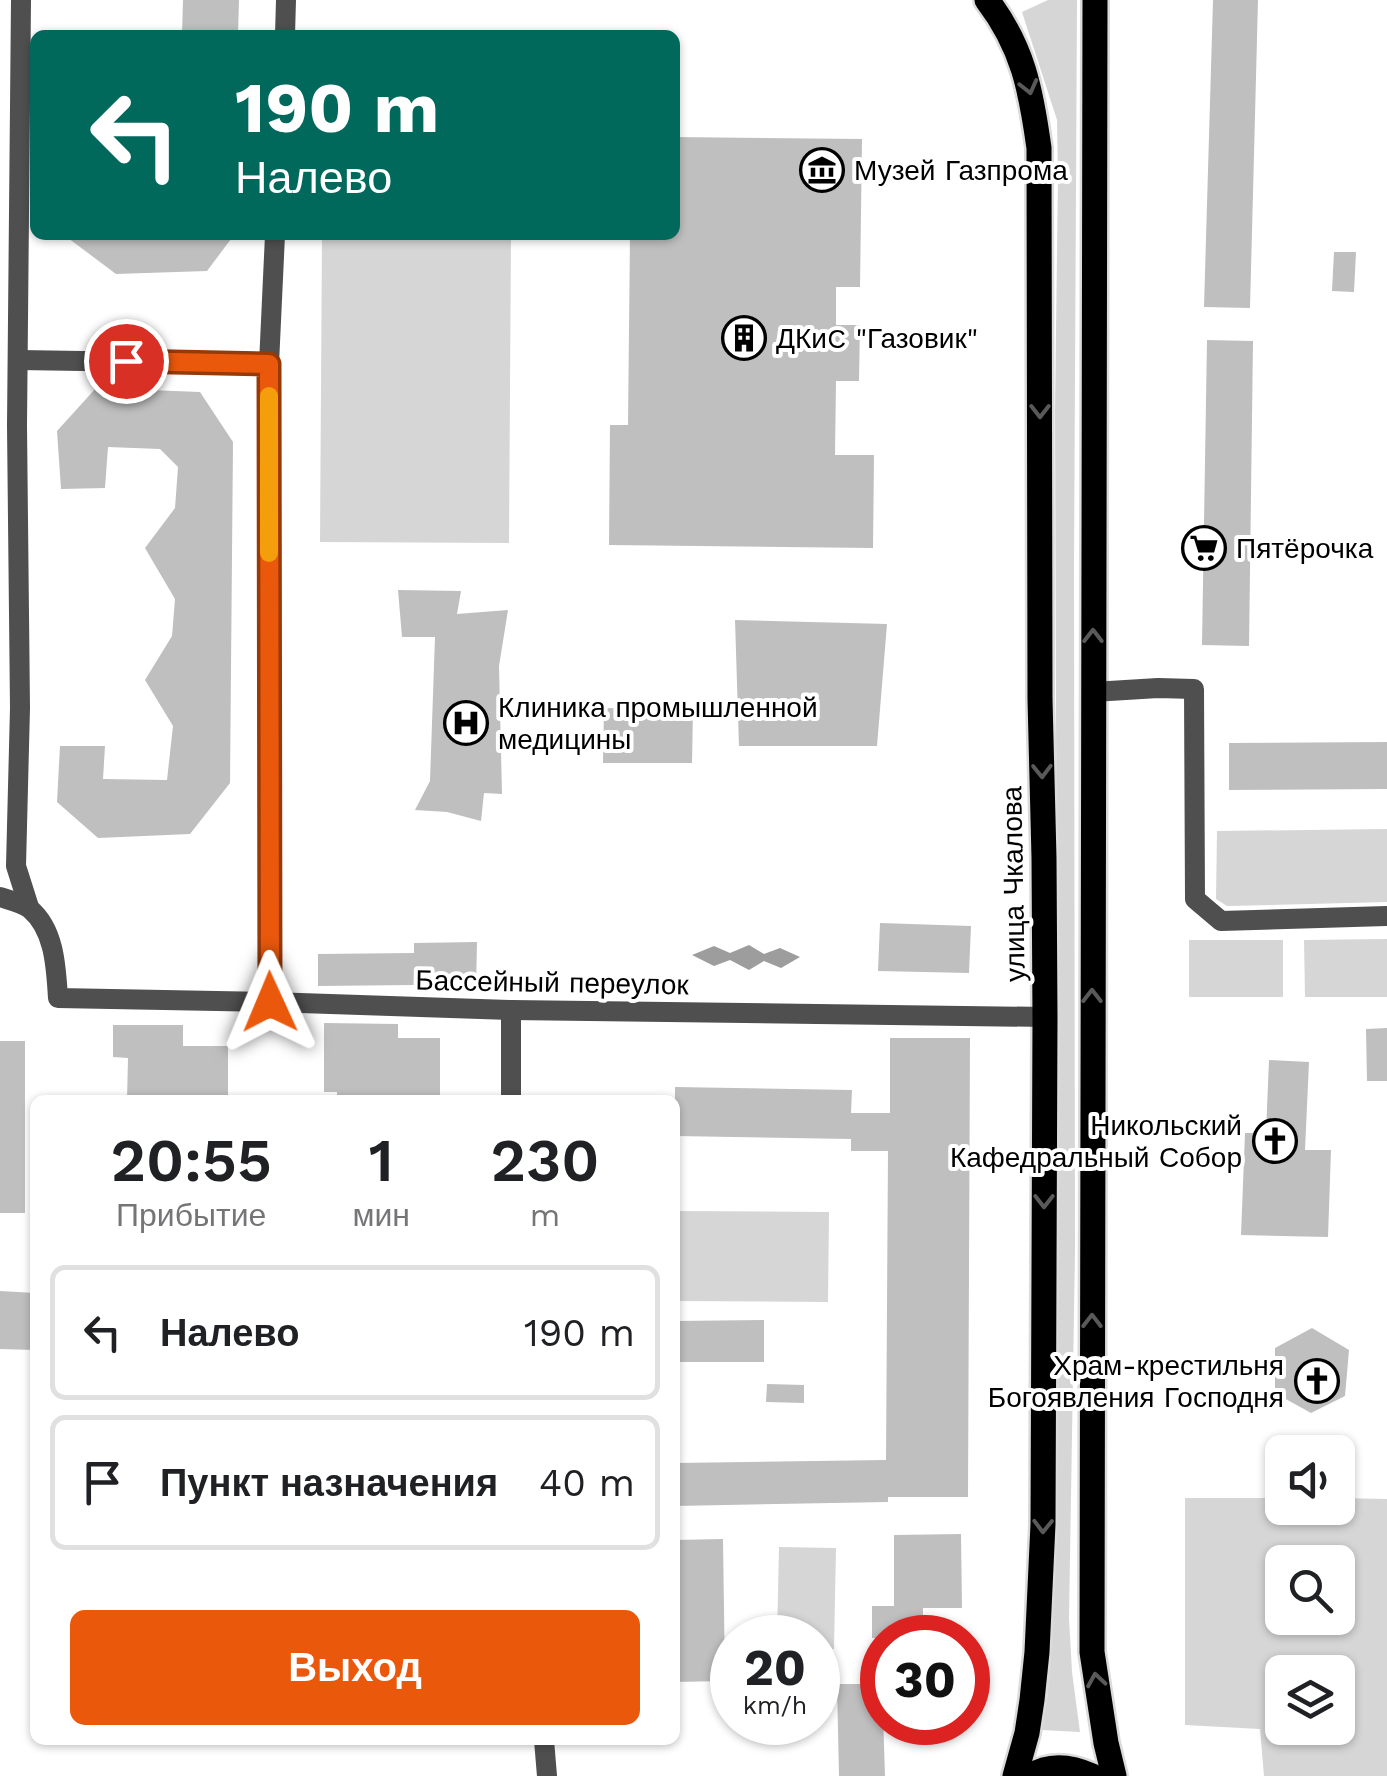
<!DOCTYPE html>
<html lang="ru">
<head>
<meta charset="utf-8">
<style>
  :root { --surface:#fff; --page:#f6f6f6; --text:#202124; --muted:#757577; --line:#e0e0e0; --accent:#ea580c }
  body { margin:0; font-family:"Work Sans",sans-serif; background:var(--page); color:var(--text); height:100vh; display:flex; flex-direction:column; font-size:38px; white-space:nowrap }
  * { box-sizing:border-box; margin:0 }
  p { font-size:32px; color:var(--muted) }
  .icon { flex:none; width:55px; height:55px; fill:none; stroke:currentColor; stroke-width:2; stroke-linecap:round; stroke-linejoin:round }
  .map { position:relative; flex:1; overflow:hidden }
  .panel { position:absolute; left:30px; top:1095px; width:650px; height:650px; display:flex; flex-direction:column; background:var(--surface); border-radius:15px; box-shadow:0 2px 8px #0004 }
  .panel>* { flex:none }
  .top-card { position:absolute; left:30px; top:30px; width:650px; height:210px; border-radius:15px; box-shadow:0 2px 8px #0004; background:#00695c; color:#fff; overflow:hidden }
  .tools { position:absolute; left:1265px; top:1435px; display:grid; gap:20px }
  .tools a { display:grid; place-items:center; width:90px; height:90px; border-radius:15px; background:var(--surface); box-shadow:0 2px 8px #0004; font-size:50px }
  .speed { position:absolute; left:710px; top:1615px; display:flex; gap:20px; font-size:50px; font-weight:700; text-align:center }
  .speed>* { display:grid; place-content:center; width:130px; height:130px; border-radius:50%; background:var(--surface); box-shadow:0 2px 8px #0004; line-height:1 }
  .speed small { font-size:25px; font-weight:400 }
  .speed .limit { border:15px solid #d22; background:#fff; color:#111 }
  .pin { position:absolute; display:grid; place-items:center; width:85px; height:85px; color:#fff; margin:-42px; border:5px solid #fff; border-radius:50%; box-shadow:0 2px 10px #0007 }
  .me { position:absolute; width:110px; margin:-55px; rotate:359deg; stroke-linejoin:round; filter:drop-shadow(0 0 8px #0008) }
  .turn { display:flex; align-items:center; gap:35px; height:210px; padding:0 40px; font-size:45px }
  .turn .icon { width:130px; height:130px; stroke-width:2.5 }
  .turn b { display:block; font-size:70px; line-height:85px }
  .eta { display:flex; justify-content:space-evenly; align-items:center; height:170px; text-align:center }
  .eta b { font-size:60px; font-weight:600; line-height:70px }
  .button { display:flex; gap:20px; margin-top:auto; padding:20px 40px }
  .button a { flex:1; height:115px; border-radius:15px; background:var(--accent); color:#fff; font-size:40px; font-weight:600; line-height:115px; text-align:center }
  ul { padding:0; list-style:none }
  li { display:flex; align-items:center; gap:30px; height:135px; margin:0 20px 15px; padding:0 20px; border:5px solid var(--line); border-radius:15px }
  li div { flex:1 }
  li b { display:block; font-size:38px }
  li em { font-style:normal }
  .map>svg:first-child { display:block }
  .green { fill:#d6d6d6; fill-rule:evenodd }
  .water { fill:#9d9d9d }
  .building { fill:#bfbfbf }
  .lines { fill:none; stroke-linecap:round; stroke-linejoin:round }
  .primary-casing { stroke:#dbdbdb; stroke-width:30 }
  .street { stroke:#4f4f4f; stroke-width:20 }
  .primary { stroke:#000; stroke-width:25 }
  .oneway { stroke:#595959 }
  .route-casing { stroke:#983908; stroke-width:25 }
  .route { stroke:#ea580c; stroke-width:18 }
  .slow { stroke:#f59e0b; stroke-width:18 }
  .labels { text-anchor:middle; stroke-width:8; stroke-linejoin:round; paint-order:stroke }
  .poi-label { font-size:28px; fill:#000; stroke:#fff; text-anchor:start }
  .street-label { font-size:28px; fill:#000; stroke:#fff }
</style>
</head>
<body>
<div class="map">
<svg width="1387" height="1776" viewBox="0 0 1387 1776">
  <rect width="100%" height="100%" fill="#fff"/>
  <g class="green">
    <path d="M 1048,0 L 1077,0 L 1074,566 L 1075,1251 L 1069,1619 L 1072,1672 L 1080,1732 L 1041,1730 L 1047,1700 L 1051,1642 L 1051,1315 L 1057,1011 L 1055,412 L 1058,176 L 1057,120 L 1022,12 Z"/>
    <path d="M 322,235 L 511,235 L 509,543 L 320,542 Z"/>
    <path d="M 1387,829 L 1387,902 L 1227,906 L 1216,899 L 1217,831 Z"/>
    <path d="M 1387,939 L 1387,997 L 1305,997 L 1304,940 Z"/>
    <rect x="1189" y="940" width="94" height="57"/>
    <path d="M 675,1211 L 829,1212 L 828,1302 L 675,1301 Z"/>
    <path d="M 1185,1498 L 1282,1498 L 1282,1508 L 1338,1508 L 1338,1498 L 1387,1499 L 1387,1776 L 1264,1776 L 1260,1729 L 1185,1725 ZM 1282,1562 L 1338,1562 L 1338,1618 L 1282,1618 ZM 1282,1672 L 1338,1672 L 1338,1728 L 1282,1728 Z"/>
    <path d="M 779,1547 L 836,1548 L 834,1649 L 818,1649 L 818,1638 L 777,1637 Z"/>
  </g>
  <path class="water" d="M 749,945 L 764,954 L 780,948 L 800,957 L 781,968 L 764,961 L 749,970 L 730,960 L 714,966 L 692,955 L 714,946 L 730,953 Z"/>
  <g class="building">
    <path d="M 183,0 L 239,0 L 238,35 L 182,35 Z"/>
    <path d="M 1213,0 L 1258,0 L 1250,308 L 1204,307 Z"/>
    <path d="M 675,137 L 862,139 L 860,287 L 836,287 L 836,325 L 860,325 L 859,381 L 836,381 L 835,455 L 874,455 L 873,548 L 609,545 L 610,425 L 628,425 L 630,235 L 675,235 Z"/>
    <path d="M 64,235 L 234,235 L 207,271 L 116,274 Z"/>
    <path d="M 1334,252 L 1356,252 L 1354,292 L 1332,291 Z"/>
    <path d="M 1207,340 L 1253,341 L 1249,646 L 1202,645 Z"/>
    <path d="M 96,388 L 200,392 L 233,442 L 230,783 L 190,834 L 98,838 L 57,802 L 60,746 L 105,746 L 103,779 L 167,780 L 173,726 L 145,680 L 172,636 L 175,599 L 145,548 L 175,508 L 178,467 L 160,449 L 108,447 L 105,488 L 61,489 L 57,431 Z"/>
    <path d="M 398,590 L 461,591 L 457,614 L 508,610 L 499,666 L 502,794 L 484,793 L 481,821 L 447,812 L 415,810 L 430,781 L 435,637 L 402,637 Z"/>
    <path d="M 735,620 L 887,624 L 877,746 L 739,746 Z"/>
    <path d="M 604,708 L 693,709 L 692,763 L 603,763 Z"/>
    <path d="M 1387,742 L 1387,789 L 1229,790 L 1229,743 Z"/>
    <path d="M 880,923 L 971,926 L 969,973 L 878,971 Z"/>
    <path d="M 477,942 L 476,988 L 414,988 L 414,985 L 318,986 L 318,954 L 414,953 L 414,943 Z"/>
    <path d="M 324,1023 L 398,1024 L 398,1038 L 440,1038 L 440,1100 L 337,1100 L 337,1092 L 324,1092 Z"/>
    <path d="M 113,1025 L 183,1025 L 183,1046 L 228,1046 L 228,1100 L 127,1100 L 128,1058 L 113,1057 Z"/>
    <path d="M 1387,1028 L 1387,1081 L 1367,1081 L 1366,1029 Z"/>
    <path d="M 890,1038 L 970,1038 L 968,1497 L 888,1497 L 888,1502 L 675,1506 L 675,1463 L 886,1460 L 888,1151 L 851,1151 L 851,1139 L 675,1136 L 675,1087 L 852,1090 L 851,1113 L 890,1113 Z"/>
    <rect x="0" y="1041" width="25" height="172"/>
    <path d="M 1269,1060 L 1309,1062 L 1305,1150 L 1331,1150 L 1328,1237 L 1241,1235 L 1245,1133 L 1266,1133 Z"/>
    <path d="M 0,1291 L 35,1293 L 35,1350 L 0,1349 Z"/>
    <path d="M 764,1320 L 764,1362 L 675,1362 L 675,1321 Z"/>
    <path d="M 1312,1328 L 1349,1350 L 1345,1396 L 1311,1413 L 1275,1393 L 1275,1348 Z"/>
    <path d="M 767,1384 L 804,1385 L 804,1403 L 766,1402 Z"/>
    <path d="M 961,1534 L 962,1608 L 923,1608 L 923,1638 L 872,1638 L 872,1606 L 894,1606 L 894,1535 Z"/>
    <path d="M 723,1539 L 725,1681 L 675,1682 L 675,1540 Z"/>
    <path d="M 837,1684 L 882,1684 L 885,1776 L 839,1776 Z"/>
  </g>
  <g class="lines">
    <g class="primary-casing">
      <g id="primary">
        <path d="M 987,0 C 1023,47 1031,90 1039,148 L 1040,699 L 1044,858 L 1045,1017 L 1043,1524 L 1037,1652 L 1032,1700 L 1027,1733 L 1015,1776"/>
        <path d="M 1095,0 L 1092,1652 L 1106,1743 L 1114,1776"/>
        <path d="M 1031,1776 C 1051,1763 1072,1767 1092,1776"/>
      </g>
    </g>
    <g class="street">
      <path d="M 21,0 L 17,426 L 20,708 L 16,866 L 29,907"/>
      <path d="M 285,35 L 286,0"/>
      <path d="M 19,360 L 269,364"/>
      <path d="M 1093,692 L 1158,688 L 1194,689 L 1195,899 L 1221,921 L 1387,916"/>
      <path d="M 0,897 C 9,900 23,903 30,909 C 55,930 56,968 58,998 L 270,1002 L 511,1010 L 1045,1017"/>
      <path d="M 270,1002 L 269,364 L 275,235"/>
      <path d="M 511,1100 L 511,1010"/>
      <path d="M 544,1740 L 547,1776"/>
    </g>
    <use href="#primary" class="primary"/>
  </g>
  <defs><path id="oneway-chevron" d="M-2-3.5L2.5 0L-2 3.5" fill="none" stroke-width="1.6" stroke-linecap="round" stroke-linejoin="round" transform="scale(2.5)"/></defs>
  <g class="oneway">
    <use href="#oneway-chevron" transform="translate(1029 87) rotate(76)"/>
    <use href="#oneway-chevron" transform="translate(1040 411) rotate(90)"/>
    <use href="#oneway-chevron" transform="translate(1093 636) rotate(-90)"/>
    <use href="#oneway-chevron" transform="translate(1042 771) rotate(89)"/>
    <use href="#oneway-chevron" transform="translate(1092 996) rotate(-90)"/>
    <use href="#oneway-chevron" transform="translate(1044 1201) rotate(90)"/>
    <use href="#oneway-chevron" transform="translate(1092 1321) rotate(-90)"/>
    <use href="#oneway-chevron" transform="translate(1043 1526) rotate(91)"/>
    <use href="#oneway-chevron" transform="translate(1096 1680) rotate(-99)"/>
  </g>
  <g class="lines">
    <g class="route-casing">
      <path id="route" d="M 126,361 L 269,364 L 270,1002"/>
    </g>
    <use href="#route" class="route"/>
    <path class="slow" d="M 269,396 L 269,553"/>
  </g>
  <defs>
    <g id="museum-ring" transform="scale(2.25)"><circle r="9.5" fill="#fff" stroke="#000" stroke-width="1.5"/><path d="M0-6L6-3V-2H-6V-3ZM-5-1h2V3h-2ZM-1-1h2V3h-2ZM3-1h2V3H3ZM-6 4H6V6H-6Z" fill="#000"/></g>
    <g id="building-ring" transform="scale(2.25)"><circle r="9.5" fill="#fff" stroke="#000" stroke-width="1.5"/><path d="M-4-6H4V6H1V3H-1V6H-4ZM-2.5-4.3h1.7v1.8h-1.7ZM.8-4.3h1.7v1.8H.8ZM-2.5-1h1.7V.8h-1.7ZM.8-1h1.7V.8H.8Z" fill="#000"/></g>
    <g id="supermarket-ring" transform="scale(2.25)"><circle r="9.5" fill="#fff" stroke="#000" stroke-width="1.5"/><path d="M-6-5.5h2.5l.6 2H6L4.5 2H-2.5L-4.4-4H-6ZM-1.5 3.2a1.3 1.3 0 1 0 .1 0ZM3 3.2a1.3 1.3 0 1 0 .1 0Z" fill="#000"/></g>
    <g id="hospital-ring" transform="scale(2.25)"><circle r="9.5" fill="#fff" stroke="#000" stroke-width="1.5"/><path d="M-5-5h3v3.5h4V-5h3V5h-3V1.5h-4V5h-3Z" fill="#000"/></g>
    <g id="church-ring" transform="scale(2.25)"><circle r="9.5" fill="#fff" stroke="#000" stroke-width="1.5"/><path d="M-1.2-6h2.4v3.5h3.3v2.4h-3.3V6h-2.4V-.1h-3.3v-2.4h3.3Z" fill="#000"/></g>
  </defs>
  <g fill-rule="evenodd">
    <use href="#museum-ring" x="822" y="170"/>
    <use href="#building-ring" x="744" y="338"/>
    <use href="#supermarket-ring" x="1204" y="548"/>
    <use href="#hospital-ring" x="466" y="723"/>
    <use href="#church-ring" x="1275" y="1141"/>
    <use href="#church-ring" x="1317" y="1381"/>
  </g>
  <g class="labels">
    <g class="poi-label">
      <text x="854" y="180">Музей Газпрома</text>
      <text x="776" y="348">ДКиC "Газовик"</text>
      <text x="1236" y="558">Пятёрочка</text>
      <text x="498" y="717">Клиника промышленной<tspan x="498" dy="32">медицины</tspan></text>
      <text x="1242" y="1135" text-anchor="end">Никольский<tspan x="1242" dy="32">Кафедральный Собор</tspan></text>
      <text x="1284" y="1375" text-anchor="end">Храм-крестильня<tspan x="1284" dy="32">Богоявления Господня</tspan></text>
    </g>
    <g class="street-label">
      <text transform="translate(1013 884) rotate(-91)" y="10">улица Чкалова</text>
      <text transform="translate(552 982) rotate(1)" y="10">Бассейный переулок</text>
    </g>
  </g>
</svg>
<div class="tools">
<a><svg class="icon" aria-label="sound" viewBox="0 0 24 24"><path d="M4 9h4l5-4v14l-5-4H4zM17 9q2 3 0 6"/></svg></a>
<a><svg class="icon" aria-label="search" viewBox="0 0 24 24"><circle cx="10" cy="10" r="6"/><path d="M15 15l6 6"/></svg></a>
<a><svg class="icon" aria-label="layers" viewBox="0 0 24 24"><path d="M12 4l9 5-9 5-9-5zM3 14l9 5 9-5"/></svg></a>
</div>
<div class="speed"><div>20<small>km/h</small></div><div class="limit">30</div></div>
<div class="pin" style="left:126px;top:361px;background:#d93025"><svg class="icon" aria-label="arrive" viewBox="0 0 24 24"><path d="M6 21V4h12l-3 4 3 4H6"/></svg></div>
<svg class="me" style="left:270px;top:1002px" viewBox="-20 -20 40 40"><path d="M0-17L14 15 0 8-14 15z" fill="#ea580c" stroke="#fff" stroke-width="4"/></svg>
<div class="top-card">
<div class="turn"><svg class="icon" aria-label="left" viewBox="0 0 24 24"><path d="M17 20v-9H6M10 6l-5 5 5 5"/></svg><div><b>190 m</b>Налево</div></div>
</div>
<section class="panel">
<div class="eta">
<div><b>20:55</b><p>Прибытие</p></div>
<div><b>1</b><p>мин</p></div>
<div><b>230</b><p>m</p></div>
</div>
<ul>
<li><svg class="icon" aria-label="left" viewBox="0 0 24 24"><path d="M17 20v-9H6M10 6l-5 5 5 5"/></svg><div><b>Налево</b></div><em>190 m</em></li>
<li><svg class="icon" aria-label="arrive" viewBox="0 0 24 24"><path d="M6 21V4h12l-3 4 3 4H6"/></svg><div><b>Пункт назначения</b></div><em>40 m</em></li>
</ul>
<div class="button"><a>Выход</a></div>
</section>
</div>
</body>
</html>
